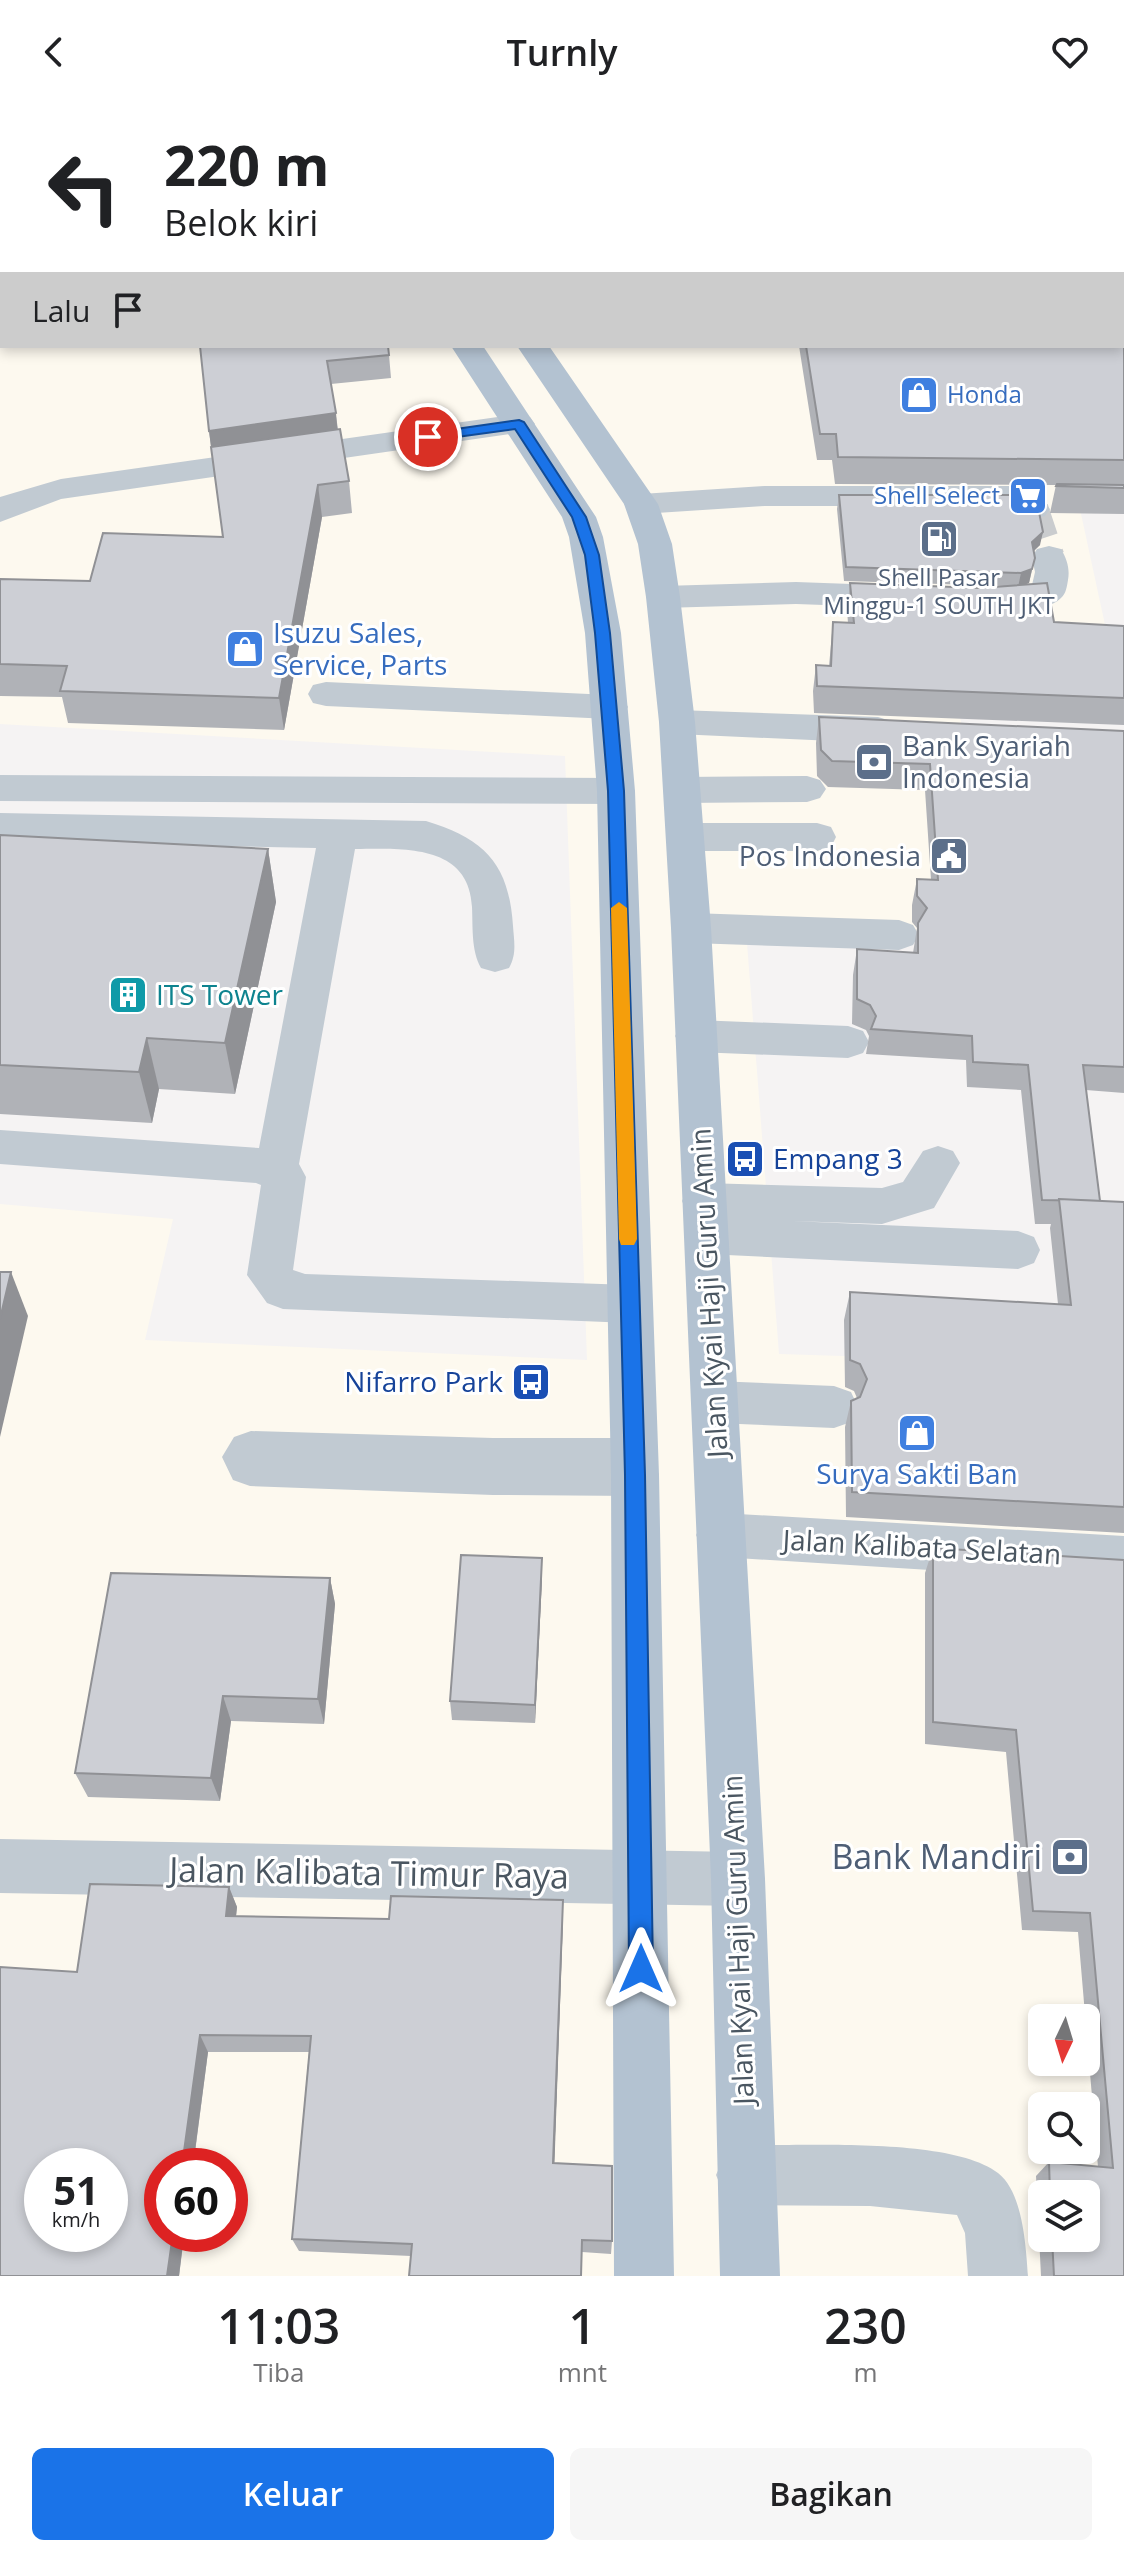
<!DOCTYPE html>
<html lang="id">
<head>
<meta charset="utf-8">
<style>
  :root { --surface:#fff; --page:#f6f6f6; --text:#202124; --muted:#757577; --accent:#1a73e8 }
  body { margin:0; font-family:"Open Sans",sans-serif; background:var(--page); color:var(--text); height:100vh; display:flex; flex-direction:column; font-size:30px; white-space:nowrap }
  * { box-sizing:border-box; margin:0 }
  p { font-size:26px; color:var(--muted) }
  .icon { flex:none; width:44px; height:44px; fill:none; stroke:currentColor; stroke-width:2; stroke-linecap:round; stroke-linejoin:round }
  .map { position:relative; height:2172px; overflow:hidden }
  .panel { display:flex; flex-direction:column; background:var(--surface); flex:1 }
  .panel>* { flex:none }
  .top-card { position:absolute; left:0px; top:0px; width:1124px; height:244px; box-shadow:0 4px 12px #0003; background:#fff; color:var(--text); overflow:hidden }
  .needle { width:52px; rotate:184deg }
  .controls { position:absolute; left:1028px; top:1900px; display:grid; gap:16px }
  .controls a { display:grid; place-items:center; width:72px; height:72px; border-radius:12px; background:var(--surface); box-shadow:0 4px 12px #0003; font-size:40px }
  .speed { position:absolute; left:24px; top:2044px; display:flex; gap:16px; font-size:40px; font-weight:700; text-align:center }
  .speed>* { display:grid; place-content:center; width:104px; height:104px; border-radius:50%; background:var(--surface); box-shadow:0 4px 12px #0003; line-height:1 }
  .speed small { font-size:20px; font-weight:400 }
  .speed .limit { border:12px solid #d22; background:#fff; color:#111 }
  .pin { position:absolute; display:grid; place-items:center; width:68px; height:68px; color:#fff; margin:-34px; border:4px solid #fff; border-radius:50%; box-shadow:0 2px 8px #0007 }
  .me { position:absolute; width:88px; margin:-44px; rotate:0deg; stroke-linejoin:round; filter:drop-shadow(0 0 6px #0008) }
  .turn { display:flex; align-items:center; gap:28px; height:168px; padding:0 32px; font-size:36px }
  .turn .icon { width:104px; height:104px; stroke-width:2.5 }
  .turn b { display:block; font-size:56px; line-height:68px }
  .then { display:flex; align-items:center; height:76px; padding:0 32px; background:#0003; gap:16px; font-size:30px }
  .eta { display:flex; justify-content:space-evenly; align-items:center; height:136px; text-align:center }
  .eta b { font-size:48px; font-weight:600; line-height:56px }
  .cta { display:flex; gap:16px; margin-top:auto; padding:16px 32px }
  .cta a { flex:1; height:92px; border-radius:12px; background:var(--accent); color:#fff; font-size:32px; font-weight:600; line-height:92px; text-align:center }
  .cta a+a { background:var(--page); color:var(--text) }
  header { display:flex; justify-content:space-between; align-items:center; height:104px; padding:0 32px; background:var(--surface); font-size:36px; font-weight:600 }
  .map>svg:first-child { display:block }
  .commercial { fill:#fdf9ef; fill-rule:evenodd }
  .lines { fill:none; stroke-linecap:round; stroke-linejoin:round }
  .minor-tunnel { stroke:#caccce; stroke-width:31; stroke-dasharray:31 16; stroke-linecap:butt }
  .minor { fill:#c1cad2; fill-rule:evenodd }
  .major { fill:#b3c2d1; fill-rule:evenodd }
  .wall { fill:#b0b2b7; fill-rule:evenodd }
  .shaded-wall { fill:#909195 }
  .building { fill:#cdcfd5; stroke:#909195; stroke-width:2; fill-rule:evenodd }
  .route { fill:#1a73e8; stroke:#114b97; stroke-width:2 }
  .slow { fill:#f59e0b }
  .labels { text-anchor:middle; stroke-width:6; stroke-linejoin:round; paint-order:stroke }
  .far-shop-label { font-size:24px; fill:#366cbe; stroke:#fff; text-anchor:start }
  .far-service-label { font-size:24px; fill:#4e5e75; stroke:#fff }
  .shop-label { font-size:28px; fill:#366cbe; stroke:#fff; text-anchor:start }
  .service-label { font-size:28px; fill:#4e5e75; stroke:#fff; text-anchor:start }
  .culture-label { font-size:28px; fill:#0d838f; stroke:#fff; text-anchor:start }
  .transit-label { font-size:28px; fill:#164399; stroke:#fff; text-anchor:start }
  .street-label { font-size:28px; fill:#4a5661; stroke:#fff }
  .near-service-label { font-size:34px; fill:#4e5e75; stroke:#fff; text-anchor:end }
  .near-street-label { font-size:34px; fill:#4a5661; stroke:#fff }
</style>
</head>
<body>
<header><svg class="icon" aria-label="back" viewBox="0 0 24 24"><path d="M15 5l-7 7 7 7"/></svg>Turnly<svg class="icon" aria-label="heart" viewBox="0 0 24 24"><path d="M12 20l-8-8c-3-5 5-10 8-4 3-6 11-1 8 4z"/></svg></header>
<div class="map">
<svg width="1124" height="2172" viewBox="0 0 1124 2172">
  <rect width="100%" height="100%" fill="#f5f3f3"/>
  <path class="commercial" d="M 0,0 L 959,2 L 2,2 L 2,242 L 1122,242 L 1124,238 L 1075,382 L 1107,530 L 942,536 L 972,665 L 1124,840 L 746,826 L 779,1250 L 1124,1261 L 1124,2172 L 0,2172 L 0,1100 L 173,1115 L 145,1236 L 587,1256 L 565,652 L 0,620 ZM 1042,1914 L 1086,1914 L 1086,1958 L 1042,1958 ZM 1042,2002 L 1086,2002 L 1086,2046 L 1042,2046 ZM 42,2062 L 110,2062 L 110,2130 L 42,2130 ZM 162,2062 L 230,2062 L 230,2130 L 162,2130 ZM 1042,2090 L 1086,2090 L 1086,2134 L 1042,2134 Z"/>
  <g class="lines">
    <path class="minor-tunnel" d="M 1033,405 L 1049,453"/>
    <g class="minor">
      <rect x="0" y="110" width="2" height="18"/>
      <path d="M 519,310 L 530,313 L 535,320 L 530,327 L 61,395 L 0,418 L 0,393 L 61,375 Z"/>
      <path d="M 764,382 L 1017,382 L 1029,385 L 1050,405 L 1045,412 C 1029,416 1021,413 1009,402 L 764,402 L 641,410 L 629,407 L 624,400 L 629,393 L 641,390 Z"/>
      <path d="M 1049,442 L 1061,445 C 1067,455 1070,465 1068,476 C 1067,482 1066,490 1061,494 C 1045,510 1001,510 980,504 L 974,496 L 980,488 C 997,483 1014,487 1032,481 L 1035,468 L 1032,453 L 1037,445 Z"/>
      <path d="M 796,478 L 907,482 L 919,485 L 924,493 L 919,501 L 907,504 L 796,500 L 663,504 L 651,501 L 646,493 L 651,485 L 663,482 Z"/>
      <path d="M 326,578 L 610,591 L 623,594 L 628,603 L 623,612 L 610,615 L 326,602 L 313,599 L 308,590 L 313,581 Z"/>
      <path d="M 677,606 L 878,613 L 891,617 L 896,626 L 891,635 L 878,639 L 677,630 L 664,627 L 659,618 L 664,609 Z"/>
      <path d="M 0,671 L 616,674 L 629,678 L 635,687 L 629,696 L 616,700 L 0,697 Z"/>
      <path d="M 807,672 L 820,676 L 826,685 L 820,694 L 807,698 L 682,699 L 669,695 L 663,686 L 669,677 L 682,673 Z"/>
      <path d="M 0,709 L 426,717 C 485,735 509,760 513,822 C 514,837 517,850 509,864 L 495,868 L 481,864 C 471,846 473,823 472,803 C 469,739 401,745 355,745 L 299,1060 L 306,1073 L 293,1166 L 305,1170 L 630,1181 L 646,1186 L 653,1200 L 646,1214 L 630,1219 L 283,1205 L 267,1199 L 247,1171 L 261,1081 L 256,1079 L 0,1060 L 0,1026 L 259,1044 L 316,744 L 0,737 Z"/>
      <path d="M 687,719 L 817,719 L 831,723 L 836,733 L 831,743 L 817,747 L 687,747 L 673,743 L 668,733 L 673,723 Z"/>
      <path d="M 691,809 L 899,816 L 913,821 L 919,831 L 913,841 L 899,846 L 691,839 L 677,834 L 671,824 L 677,814 Z"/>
      <path d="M 696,916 L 848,922 L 863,927 L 869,938 L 863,949 L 848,954 L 696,948 L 681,943 L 675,932 L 681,921 Z"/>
      <path d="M 938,1042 L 953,1047 L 960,1059 L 934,1104 L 882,1120 L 792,1117 L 1018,1127 L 1034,1133 L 1040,1146 L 1034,1159 L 1018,1165 L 706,1150 L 690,1145 L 684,1132 L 690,1119 L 703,1115 L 688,1110 L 682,1097 L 688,1084 L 704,1079 L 882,1084 L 903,1078 L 923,1047 Z"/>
      <path d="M 715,1277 L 834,1282 L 851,1288 L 858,1303 L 851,1318 L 834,1324 L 715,1319 L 698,1313 L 691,1298 L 698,1283 Z"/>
      <path d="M 251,1327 L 493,1334 L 634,1334 L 651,1340 L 658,1355 L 655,1362 L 659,1371 L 652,1386 L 635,1392 L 493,1391 L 250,1382 L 233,1376 L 222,1353 L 234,1333 Z"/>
      <path d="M 721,1409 L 1124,1432 L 1124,1478 L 721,1453 L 704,1447 L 696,1431 L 704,1415 Z"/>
      <path d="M 0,1735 L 738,1748 L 757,1756 L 765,1775 L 757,1794 L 738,1802 L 0,1789 Z"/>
      <path d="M 746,2041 C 806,2042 952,2033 998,2069 C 1023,2088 1026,2143 1028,2172 L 968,2172 L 965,2129 L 957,2111 L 870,2102 L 746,2101 L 725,2092 L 716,2071 L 725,2050 Z"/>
    </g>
    <g class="major">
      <path d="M 291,0 L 319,0 L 321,2 L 293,2 Z"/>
      <path d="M 351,0 L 379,0 L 380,2 L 352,2 Z"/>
      <path d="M 451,242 L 483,242 L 596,413 L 603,433 L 621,529 L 635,687 L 659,1371 L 674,2172 L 614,2172 L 611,1371 L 597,687 L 585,529 L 569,433 L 562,413 Z"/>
      <path d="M 517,242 L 549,242 L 658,400 L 672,440 L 680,493 L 695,618 L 711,824 L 765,1775 L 780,2172 L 720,2172 L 711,1775 L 671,824 L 659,618 L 646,493 L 638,440 L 624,400 Z"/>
    </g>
  </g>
  <g class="wall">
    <path d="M 540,0 L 1124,0 L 1124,410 L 1050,409 L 1056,381 L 835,380 L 832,356 L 817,356 L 799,242 L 1122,242 L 1122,2 L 540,2 Z"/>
    <path d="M 200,242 L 389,251 L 391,274 L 331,280 L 338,325 L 349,377 L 352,409 L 322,413 L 284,626 L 68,619 L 62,593 L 0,592 L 0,475 L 90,477 L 223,433 L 209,327 Z"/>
    <path d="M 839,391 L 1040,441 L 1034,447 L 1035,454 L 1029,479 L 1023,481 L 1054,518 L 1124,522 L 1124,621 L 814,609 L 813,587 L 816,561 L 829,562 L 833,518 L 848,519 L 847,506 L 850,479 L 980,484 L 1004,482 L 844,477 L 837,405 Z"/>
    <path d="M 819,613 L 1124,627 L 1124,989 L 1086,986 L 1100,1097 L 1124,1098 L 1124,1429 L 846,1413 L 845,1323 L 851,1297 L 857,1294 L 854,1287 L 845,1283 L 844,1216 L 850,1188 L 1058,1200 L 1050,1124 L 1051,1120 L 1035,1120 L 1021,986 L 967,983 L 966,956 L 866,950 L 869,932 L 866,926 L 852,920 L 853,871 L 857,845 L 913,849 L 917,824 L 912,818 L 912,801 L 917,775 L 931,776 L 925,686 L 828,683 L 817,672 L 816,639 Z"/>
    <path d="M 0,731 L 268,745 L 276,798 L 235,990 L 159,985 L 152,1019 L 0,1010 Z"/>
    <path d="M 933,1444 L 1124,1456 L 1124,2172 L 1041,2172 L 1036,2072 L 1049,2058 L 1098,2063 L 1078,1828 L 1022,1826 L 1006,1648 L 925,1640 L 925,1469 ZM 1042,2090 L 1086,2090 L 1086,2134 L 1042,2134 Z"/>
    <path d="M 542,1454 L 542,1474 L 535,1619 L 452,1616 L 450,1597 Z"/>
    <path d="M 330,1474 L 335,1500 L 324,1620 L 231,1617 L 220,1697 L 88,1693 L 75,1669 Z"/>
    <path d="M 229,1783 L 237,1803 L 236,1812 L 389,1815 L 563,1815 L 554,2059 L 612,2137 L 611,2150 L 582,2148 L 411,2152 L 299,2147 L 292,2135 L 309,1948 L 208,1948 L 179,2172 L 0,2172 L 77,1868 Z"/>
  </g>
  <g class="shaded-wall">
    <path d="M 189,0 L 230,0 L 230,2 L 175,2 Z"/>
    <path d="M 336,309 L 338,333 L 212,351 L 209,327 Z"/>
    <path d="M 318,381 L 322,413 L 284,626 L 279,594 Z"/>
    <path d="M 1043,428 L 1040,441 L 1029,451 L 1032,438 Z"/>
    <path d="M 1032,465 L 1029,479 L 1018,483 L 1021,469 Z"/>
    <path d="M 268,745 L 276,798 L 235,990 L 225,939 Z"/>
    <path d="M 147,934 L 159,985 L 152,1019 L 139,968 Z"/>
    <path d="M 11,1168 L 28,1212 L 0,1333 L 0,1215 Z"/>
    <path d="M 542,1454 L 542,1474 L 535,1619 L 535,1601 Z"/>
    <path d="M 330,1474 L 335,1500 L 324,1620 L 318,1595 Z"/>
    <path d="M 223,1592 L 231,1617 L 220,1697 L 211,1674 Z"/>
    <path d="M 229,1783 L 237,1803 L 234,1831 L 226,1812 Z"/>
    <path d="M 563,1796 L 563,1815 L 554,2073 L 553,2059 Z"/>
    <path d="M 200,1931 L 208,1948 L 193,2062 L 182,2062 Z"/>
    <path d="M 173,2130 L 184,2130 L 179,2172 L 167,2172 Z"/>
  </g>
  <g class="building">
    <path d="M 0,0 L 189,0 L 175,2 L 2,2 L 2,64 L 0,59 Z"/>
    <path d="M 600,0 L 1124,0 L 1124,356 L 838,353 L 836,330 L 820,330 L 806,242 L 1122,242 L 1122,2 L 599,2 Z"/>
    <path d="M 200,242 L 388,242 L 389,251 L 327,257 L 336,309 L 209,327 Z"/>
    <path d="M 340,325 L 349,377 L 318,381 L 279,594 L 60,587 L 67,562 L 0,560 L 0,475 L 90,477 L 103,429 L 223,433 L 211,343 Z"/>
    <path d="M 1057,380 L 1124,381 L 1124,384 L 1056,382 Z"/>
    <path d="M 839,391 L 1011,391 L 1023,400 L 1038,403 L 1043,428 L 1032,438 L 1035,454 L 1032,465 L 1021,469 L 846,463 Z"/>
    <path d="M 850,479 L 980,484 L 1047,479 L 1054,518 L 1124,522 L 1124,594 L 817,582 L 816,561 L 831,562 L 833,518 L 854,519 Z"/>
    <path d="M 819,613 L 1124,627 L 1124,963 L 1083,961 L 1100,1097 L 1042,1096 L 1028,961 L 973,958 L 972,932 L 871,925 L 876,912 L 870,901 L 857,895 L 857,845 L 918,849 L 918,819 L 927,804 L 917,792 L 917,775 L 938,776 L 930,660 L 832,657 L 821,646 Z"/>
    <path d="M 0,731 L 268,745 L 225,939 L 147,934 L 139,968 L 0,961 Z"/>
    <path d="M 1059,1095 L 1124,1098 L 1124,1403 L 852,1388 L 851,1297 L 860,1293 L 867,1275 L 860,1260 L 850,1256 L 850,1188 L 1071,1201 Z"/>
    <path d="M 0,1168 L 11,1168 L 0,1215 Z"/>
    <path d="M 933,1444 L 1124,1456 L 1124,2172 L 1054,2172 L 1052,2134 L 1086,2134 L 1086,2090 L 1050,2090 L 1049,2058 L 1113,2064 L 1090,1809 L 1033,1807 L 1016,1626 L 933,1618 Z"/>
    <path d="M 461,1451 L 542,1454 L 535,1601 L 450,1597 Z"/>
    <path d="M 111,1469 L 330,1474 L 318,1595 L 223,1592 L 211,1674 L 75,1669 Z"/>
    <path d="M 90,1780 L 229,1783 L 226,1812 L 389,1815 L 391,1792 L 563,1796 L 553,2059 L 612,2062 L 612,2137 L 582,2136 L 581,2172 L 409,2172 L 412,2140 L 292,2135 L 311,1932 L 200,1931 L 182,2062 L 162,2062 L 162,2130 L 173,2130 L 167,2172 L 0,2172 L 0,1863 L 77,1868 ZM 42,2062 L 110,2062 L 110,2130 L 42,2130 Z"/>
  </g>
  <path class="route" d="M 519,316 L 524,318 L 586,413 L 599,451 L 610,529 L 624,687 L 645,1371 L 653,1865 L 649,1874 L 641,1877 L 633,1874 L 629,1865 L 625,1371 L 608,687 L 595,529 L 585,451 L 572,413 L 515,325 L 428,337 L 421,333 L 428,329 Z"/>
  <path class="slow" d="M 619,798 L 627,804 L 637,1135 L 634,1141 L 621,1141 L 619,1135 L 611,804 Z"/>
  <defs>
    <g id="shop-square" transform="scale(2)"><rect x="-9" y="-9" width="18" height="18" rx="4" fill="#3f7fe0" stroke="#fff"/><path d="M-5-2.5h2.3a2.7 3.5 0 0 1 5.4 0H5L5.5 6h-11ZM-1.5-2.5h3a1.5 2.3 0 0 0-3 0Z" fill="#fff"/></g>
    <g id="supermarket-square" transform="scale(2)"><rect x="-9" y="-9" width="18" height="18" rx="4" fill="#3f7fe0" stroke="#fff"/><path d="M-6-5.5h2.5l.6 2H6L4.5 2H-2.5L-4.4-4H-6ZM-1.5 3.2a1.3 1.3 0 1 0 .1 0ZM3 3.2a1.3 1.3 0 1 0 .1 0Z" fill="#fff"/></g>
    <g id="fuel-square" transform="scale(2)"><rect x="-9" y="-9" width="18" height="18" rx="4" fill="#5c6f8a" stroke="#fff"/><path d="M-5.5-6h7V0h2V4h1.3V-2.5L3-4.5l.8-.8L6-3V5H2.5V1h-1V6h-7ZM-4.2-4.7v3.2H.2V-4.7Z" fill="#fff"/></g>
    <g id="bank-square" transform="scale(2)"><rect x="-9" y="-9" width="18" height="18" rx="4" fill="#5c6f8a" stroke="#fff"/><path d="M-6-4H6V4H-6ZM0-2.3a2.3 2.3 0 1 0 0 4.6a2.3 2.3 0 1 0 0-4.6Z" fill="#fff"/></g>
    <g id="civic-square" transform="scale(2)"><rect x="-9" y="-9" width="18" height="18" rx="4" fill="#5c6f8a" stroke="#fff"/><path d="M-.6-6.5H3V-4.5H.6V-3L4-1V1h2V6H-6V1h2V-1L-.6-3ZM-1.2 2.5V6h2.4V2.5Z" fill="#fff"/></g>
    <g id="building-square" transform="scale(2)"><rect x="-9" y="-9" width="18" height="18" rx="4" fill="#0f9aa8" stroke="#fff"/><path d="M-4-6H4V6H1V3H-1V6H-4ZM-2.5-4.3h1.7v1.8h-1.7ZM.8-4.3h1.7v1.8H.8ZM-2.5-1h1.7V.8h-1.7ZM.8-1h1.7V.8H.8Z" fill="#fff"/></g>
    <g id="bus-square" transform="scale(2)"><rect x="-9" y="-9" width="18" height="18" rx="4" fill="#1a4fb4" stroke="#fff"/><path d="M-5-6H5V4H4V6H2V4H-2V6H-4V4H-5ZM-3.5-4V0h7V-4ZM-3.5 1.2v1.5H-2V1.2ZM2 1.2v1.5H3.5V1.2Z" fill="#fff"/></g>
  </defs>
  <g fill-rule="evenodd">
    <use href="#shop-square" x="919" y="291"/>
    <use href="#supermarket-square" x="1028" y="392"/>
    <use href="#fuel-square" x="939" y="435"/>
    <use href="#shop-square" x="245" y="545"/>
    <use href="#bank-square" x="874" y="658"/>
    <use href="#civic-square" x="949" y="752"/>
    <use href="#building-square" x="128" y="891"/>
    <use href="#bus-square" x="745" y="1055"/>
    <use href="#bus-square" x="531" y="1278"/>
    <use href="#shop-square" x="917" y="1329"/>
    <use href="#bank-square" x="1070" y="1753"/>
  </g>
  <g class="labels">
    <g class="far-shop-label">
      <text x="947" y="299">Honda</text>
      <text x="1000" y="400" text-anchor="end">Shell Select</text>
    </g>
    <g class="far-service-label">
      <text x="939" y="482">Shell Pasar<tspan x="939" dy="28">Minggu-1 SOUTH JKT</tspan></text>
    </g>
    <g class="shop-label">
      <text x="273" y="539">Isuzu Sales,<tspan x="273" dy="32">Service, Parts</tspan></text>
      <text x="917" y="1380" text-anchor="middle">Surya Sakti Ban</text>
    </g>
    <g class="service-label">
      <text x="902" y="652">Bank Syariah<tspan x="902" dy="32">Indonesia</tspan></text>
      <text x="921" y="762" text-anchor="end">Pos Indonesia</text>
    </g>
    <g class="culture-label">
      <text x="156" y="901">ITS Tower</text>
    </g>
    <g class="transit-label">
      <text x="773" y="1065">Empang 3</text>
      <text x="503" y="1288" text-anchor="end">Nifarro Park</text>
    </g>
    <g class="street-label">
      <text transform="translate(709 1189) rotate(-93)" y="10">Jalan Kyai Haji Guru Amin</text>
      <text transform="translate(922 1443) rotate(3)" y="10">Jalan Kalibata Selatan</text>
      <text transform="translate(738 1836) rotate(-92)" y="10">Jalan Kyai Haji Guru Amin</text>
    </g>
    <g class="near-service-label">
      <text x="1042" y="1765">Bank Mandiri</text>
    </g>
    <g class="near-street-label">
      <text transform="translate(369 1769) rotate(1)" y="12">Jalan Kalibata Timur Raya</text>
    </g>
  </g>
</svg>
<div class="controls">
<a><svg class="needle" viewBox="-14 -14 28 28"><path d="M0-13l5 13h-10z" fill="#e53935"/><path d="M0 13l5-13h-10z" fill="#757577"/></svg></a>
<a><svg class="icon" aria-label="search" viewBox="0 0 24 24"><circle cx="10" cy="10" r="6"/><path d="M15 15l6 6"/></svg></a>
<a><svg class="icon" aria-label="layers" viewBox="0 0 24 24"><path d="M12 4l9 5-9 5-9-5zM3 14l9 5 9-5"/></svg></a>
</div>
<div class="speed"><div>51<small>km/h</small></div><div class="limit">60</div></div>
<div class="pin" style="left:428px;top:333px;background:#d93025"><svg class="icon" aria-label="arrive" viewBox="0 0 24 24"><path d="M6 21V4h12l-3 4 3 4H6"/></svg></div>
<svg class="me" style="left:641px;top:1865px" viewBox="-20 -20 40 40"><path d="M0-17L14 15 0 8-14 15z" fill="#1a73e8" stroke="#fff" stroke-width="4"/></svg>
<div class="top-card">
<div class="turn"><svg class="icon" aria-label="left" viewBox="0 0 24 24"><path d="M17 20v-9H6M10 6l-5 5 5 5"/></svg><div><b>220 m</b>Belok kiri</div></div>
<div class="then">Lalu<svg class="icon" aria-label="arrive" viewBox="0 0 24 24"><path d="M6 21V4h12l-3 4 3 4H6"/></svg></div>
</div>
</div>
<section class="panel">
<div class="eta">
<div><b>11:03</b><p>Tiba</p></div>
<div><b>1</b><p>mnt</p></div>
<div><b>230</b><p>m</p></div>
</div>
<div class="cta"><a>Keluar</a><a>Bagikan</a></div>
</section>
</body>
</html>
